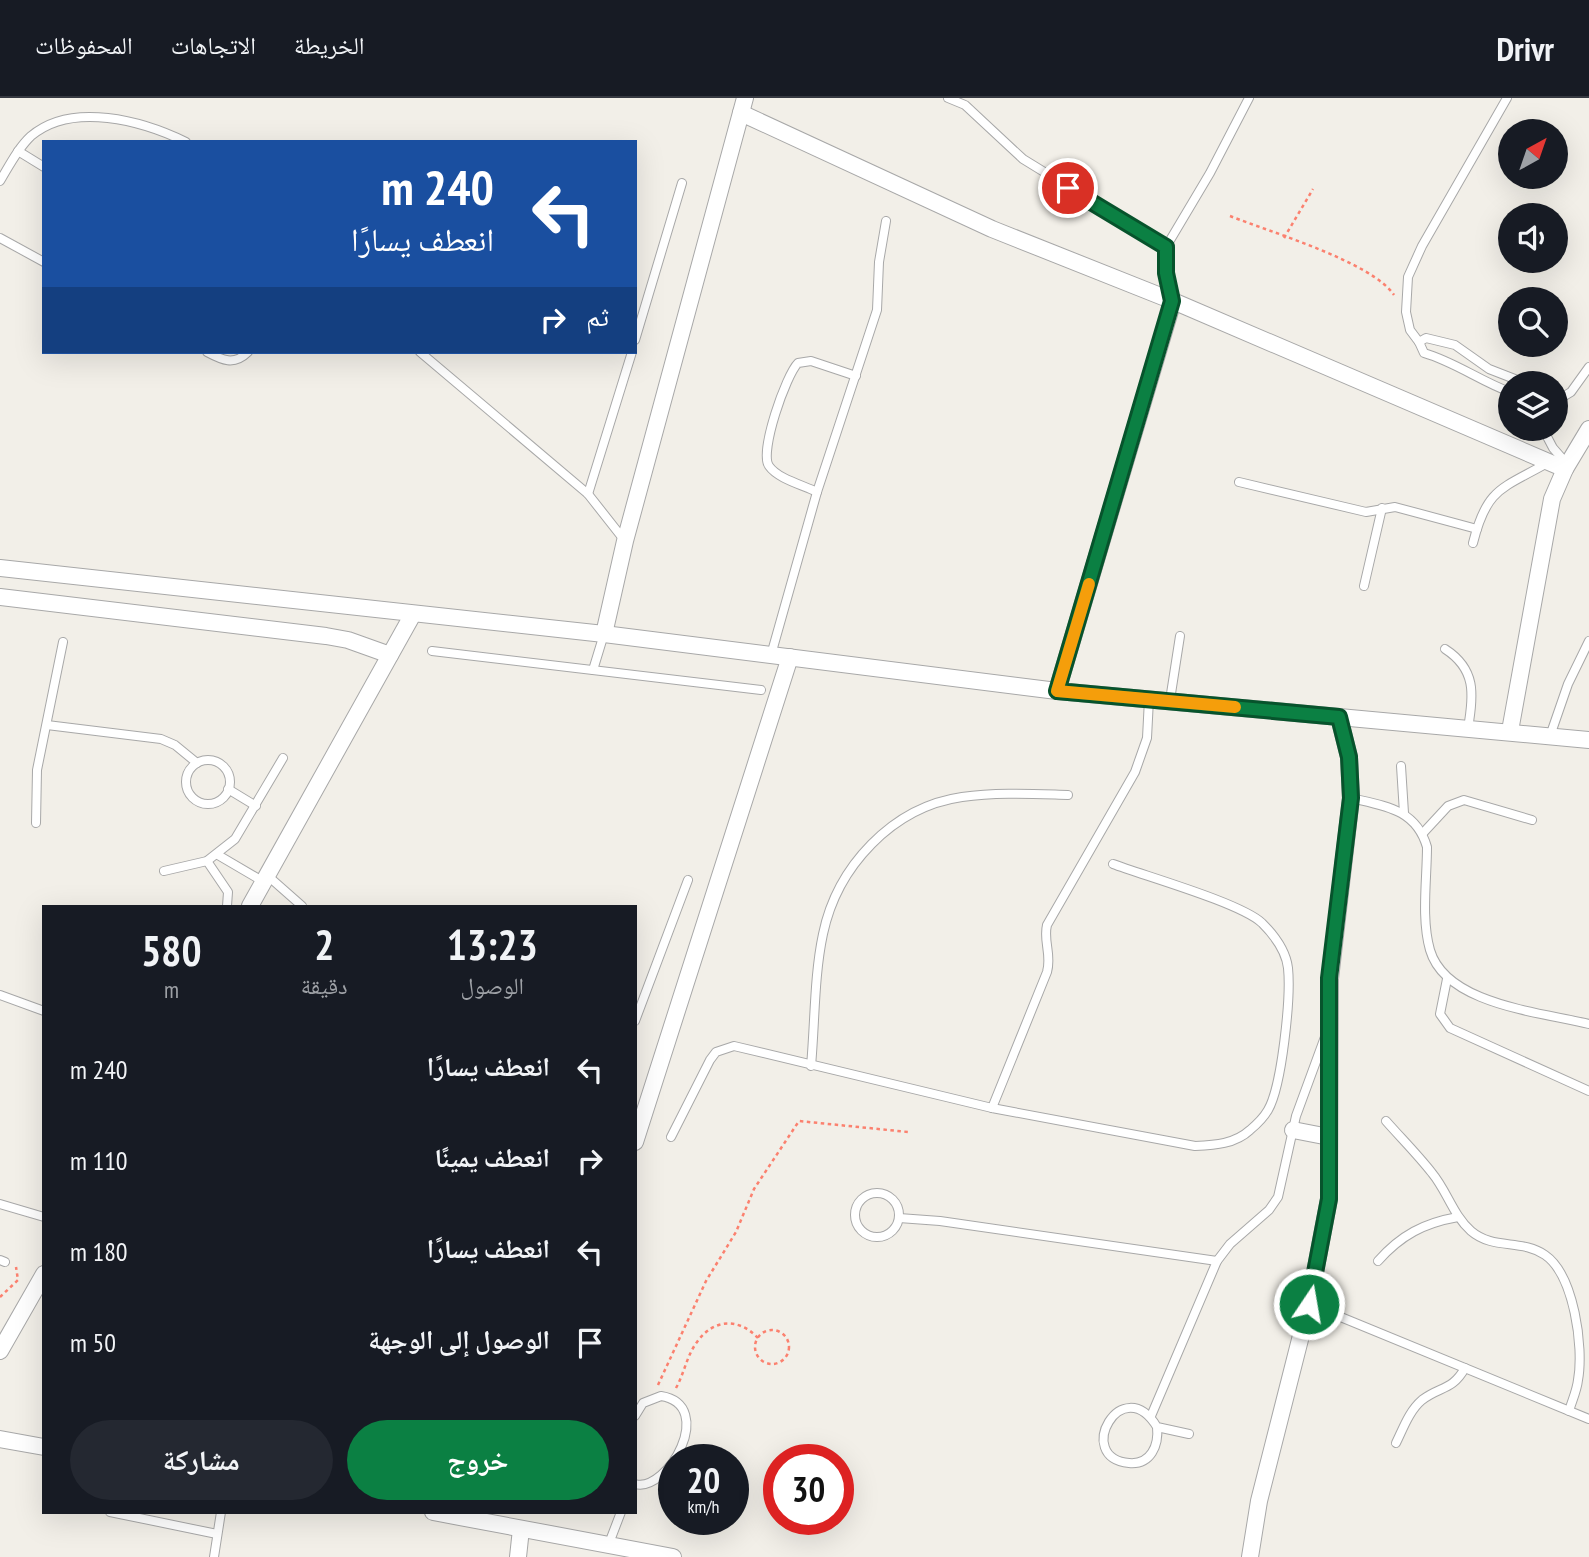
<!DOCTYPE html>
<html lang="ar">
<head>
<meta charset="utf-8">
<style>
  :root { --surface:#171b24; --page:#242831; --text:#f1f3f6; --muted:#9ea1a6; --line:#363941; --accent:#0b8043 }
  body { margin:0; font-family:"PT Sans Narrow","Noto Naskh Arabic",sans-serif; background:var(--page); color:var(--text); direction:rtl; height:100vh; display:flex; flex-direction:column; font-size:26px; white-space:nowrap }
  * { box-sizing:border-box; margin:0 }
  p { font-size:23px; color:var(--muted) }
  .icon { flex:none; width:38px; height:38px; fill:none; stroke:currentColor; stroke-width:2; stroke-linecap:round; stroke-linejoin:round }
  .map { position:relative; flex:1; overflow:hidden; direction:ltr }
  .side { position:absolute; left:42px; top:807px; width:595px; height:609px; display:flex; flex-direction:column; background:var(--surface); border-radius:0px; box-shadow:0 7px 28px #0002; direction:rtl }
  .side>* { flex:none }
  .top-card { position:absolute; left:42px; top:42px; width:595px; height:214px; border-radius:0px; box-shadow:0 7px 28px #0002; direction:rtl; background:#1a4fa0; color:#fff; overflow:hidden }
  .needle { width:46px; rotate:40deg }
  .buttons { position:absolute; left:1498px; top:21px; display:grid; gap:14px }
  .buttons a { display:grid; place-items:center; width:70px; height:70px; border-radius:50%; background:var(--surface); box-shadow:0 7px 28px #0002; font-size:35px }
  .speed { position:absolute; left:658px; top:1346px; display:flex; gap:14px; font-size:35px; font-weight:700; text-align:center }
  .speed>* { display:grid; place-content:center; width:91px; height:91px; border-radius:50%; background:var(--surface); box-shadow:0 7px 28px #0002; line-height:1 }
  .speed small { font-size:18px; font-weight:400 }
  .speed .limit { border:10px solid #d22; background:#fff; color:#111 }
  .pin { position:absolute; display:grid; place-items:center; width:60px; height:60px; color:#fff; margin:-30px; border:4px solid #fff; border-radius:50%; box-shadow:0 2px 7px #0007 }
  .me { position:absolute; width:77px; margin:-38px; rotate:12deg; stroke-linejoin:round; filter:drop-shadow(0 0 5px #0008) }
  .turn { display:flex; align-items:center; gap:24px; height:147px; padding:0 28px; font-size:32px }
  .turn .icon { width:91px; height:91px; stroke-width:2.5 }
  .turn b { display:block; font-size:49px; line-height:60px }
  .then { display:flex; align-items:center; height:66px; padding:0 28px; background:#0003; gap:14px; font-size:26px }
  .eta { display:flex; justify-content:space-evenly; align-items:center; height:119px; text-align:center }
  .eta b { font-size:42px; font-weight:700; line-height:49px }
  .primary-button { display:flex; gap:14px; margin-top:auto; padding:14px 28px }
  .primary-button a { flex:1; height:80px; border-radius:42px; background:var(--accent); color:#fff; font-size:28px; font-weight:700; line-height:80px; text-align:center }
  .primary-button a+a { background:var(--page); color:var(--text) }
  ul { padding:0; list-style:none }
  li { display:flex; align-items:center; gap:21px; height:91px; padding:0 28px }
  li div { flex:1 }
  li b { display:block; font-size:26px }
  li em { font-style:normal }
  header { display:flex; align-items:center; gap:42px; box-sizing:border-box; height:98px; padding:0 35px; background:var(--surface); border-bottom:2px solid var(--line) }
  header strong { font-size:33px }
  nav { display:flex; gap:38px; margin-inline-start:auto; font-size:24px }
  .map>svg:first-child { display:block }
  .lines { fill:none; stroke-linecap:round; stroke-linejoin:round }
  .lane-casing { stroke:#a8a8a8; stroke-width:10 }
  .street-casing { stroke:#a8a8a8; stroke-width:18 }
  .path { stroke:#fb816f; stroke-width:2.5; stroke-dasharray:3.5 3.5; stroke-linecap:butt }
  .lane { stroke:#fff; stroke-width:8 }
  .street { stroke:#fff; stroke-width:16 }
  .route-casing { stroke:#07532c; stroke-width:18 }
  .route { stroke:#0b8043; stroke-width:12 }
  .slow { stroke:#f59e0b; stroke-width:12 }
</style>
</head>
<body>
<header>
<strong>Drivr</strong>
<nav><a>الخريطة</a><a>الاتجاهات</a><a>المحفوظات</a></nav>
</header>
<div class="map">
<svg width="1589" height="1459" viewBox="0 0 1589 1459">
  <rect width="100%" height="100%" fill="#f2efe8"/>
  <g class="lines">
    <g class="lane-casing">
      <g id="lane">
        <path d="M 948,0 L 965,7 L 1023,61 L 1166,149"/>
        <path d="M 18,53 L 44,69"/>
        <path d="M 0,83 C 9,68 18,50 31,38 C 72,3 143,23 186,44"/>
        <path d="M 0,140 L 44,164"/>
        <path d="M 1173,203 L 1166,175 L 1166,149 L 1210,75 L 1249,0"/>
        <path d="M 635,242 L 682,85"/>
        <path d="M 1419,244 L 1410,232 L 1406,214 L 1408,179 L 1422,148 L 1507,0"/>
        <path d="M 207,254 C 222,262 234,268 248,254"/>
        <path d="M 420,254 L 588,396 L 625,443"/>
        <path d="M 1510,294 C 1480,283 1455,264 1424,255 L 1419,244 L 1426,240 L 1455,247 L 1489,271 L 1525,285"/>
        <path d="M 1556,303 L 1571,294 L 1589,269"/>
        <path d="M 1543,331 L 1553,350 L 1567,366"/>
        <path d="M 1239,384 L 1366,414 L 1395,409 L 1477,431"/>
        <path d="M 817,394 C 803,387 778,381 769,368 C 759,354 786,277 798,265 L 811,263 L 856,278"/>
        <path d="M 588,396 L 632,254"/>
        <path d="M 1473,445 C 1487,389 1502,391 1549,364"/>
        <path d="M 1364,488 L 1382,410"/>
        <path d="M 1445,551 C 1476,571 1474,596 1468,630"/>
        <path d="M 432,553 L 761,592"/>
        <path d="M 771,557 L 817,394 L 877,212 L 879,164 L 886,123"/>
        <path d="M 593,572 L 604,536"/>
        <path d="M 1170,602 L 1180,538"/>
        <path d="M 47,627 L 161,641 L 175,647 L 197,665"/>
        <path d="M 1550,638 L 1568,586 L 1589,543"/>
        <circle cx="208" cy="684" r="22"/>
        <path d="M 1401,668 L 1404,715"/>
        <path d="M 228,691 L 256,708"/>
        <path d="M 1351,700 C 1385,708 1416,711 1427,749 C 1427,781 1421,821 1430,852 C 1446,907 1541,914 1589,926"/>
        <path d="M 36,725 L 37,672 L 63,544"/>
        <path d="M 1423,735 L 1448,708 L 1464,702 L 1532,722"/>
        <path d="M 218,757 L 264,784"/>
        <path d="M 207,763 L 228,794 L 227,808"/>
        <path d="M 164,773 L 207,763 L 235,741 L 283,660"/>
        <path d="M 268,778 L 302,808"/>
        <path d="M 1447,881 L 1440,916 L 1450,930 L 1589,993"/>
        <path d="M 0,897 L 44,913"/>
        <path d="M 635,923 L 688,782"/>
        <path d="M 811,968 C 815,925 814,878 823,836 C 837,769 892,709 962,699 C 997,694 1033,696 1068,697"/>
        <path d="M 992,1010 L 1047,874 C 1052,857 1043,843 1047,827 L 1135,674 L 1147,640 L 1149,601"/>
        <path d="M 1386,1023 C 1401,1040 1418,1057 1432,1075 C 1447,1093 1453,1117 1471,1133 C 1493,1152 1522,1141 1545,1157 C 1574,1177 1584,1249 1578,1282 C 1577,1292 1572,1303 1569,1313"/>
        <path d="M 671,1039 L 710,962 L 716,954 L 734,948 L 992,1010 L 1195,1048 C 1215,1047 1235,1046 1250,1032 C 1256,1027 1264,1019 1268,1012 C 1282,988 1291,899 1288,870 C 1286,853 1274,837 1262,825 C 1241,805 1145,778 1113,766"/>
        <circle cx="877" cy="1117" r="22"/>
        <path d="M 0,1106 L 44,1119"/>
        <path d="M 899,1120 L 940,1123 L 1217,1163"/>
        <path d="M 0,1162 L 5,1164"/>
        <path d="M 1378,1163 C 1401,1137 1424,1125 1458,1119"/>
        <path d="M 1309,1206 L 1589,1321"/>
        <path d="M 635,1318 L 643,1305 L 661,1298 C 717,1307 668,1395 635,1386"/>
        <path d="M 1151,1318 L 1217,1163 L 1230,1146 L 1269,1112 L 1278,1099 L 1296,1018 L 1325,939"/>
        <path d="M 1157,1329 C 1159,1347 1151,1367 1129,1365 C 1073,1360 1122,1272 1157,1329 L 1189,1336"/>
        <path d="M 1396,1345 C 1403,1331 1409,1313 1422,1302 C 1440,1288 1452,1293 1465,1270"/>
        <path d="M 110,1414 L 217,1436"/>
        <path d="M 608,1448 L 621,1414"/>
        <path d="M 214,1459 L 221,1414"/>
      </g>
    </g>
    <g class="street-casing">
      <g id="street">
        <path d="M 741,15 L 992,131 L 1173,203 L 1565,371"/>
        <path d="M 0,470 L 604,536 L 1057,593 L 1589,642"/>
        <path d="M 0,499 L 326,538 L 348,542 L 390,557"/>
        <path d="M 604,536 L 625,443 L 745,0"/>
        <path d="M 1057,593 L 1173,203"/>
        <path d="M 1510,633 L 1552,401 L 1565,371 L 1589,331"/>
        <path d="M 250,808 L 413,516"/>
        <path d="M 1293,1032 L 1329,1039"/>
        <path d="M 635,1044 L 790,559"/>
        <path d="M 0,1253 L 44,1176"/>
        <path d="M 0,1341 L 44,1349"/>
        <path d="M 433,1414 L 673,1459"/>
        <path d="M 518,1459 L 521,1431"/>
        <path d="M 1250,1459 L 1259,1403 L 1309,1206 L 1329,1101 L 1330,881 L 1351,700 L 1349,659 L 1339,619"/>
      </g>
    </g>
    <g class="path">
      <path d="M 1230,118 C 1270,134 1372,164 1394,197"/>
      <path d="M 1284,140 L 1313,91"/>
      <path d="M 0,1199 L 18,1182 L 16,1169"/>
      <circle cx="772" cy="1249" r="17"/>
      <path d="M 658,1287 L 706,1183 L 736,1134 L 754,1091 L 799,1023 L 908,1034"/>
      <path d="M 676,1290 C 684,1276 687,1257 697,1244 C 714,1220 739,1220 758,1240"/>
    </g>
    <use href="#lane" class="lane"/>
    <use href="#street" class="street"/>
  </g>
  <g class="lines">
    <g class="route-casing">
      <path id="route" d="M 1068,90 L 1166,149 L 1166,175 L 1172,203 L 1057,593 L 1339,619 L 1349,659 L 1351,700 L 1329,880 L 1329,1101 L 1309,1206"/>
    </g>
    <use href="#route" class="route"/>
    <path class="slow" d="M 1089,486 L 1057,593 L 1235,609"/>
  </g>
</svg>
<div class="buttons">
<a><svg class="needle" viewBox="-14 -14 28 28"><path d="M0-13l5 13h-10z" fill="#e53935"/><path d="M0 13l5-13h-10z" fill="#9ea1a6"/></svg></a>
<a><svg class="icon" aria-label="sound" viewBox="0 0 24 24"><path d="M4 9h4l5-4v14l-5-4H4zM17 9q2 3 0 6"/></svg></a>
<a><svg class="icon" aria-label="search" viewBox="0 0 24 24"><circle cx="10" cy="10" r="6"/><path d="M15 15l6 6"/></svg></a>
<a><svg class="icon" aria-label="layers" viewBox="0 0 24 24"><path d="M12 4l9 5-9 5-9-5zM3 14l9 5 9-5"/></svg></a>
</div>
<div class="speed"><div>20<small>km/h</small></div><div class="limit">30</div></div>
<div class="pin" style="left:1068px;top:90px;background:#d93025"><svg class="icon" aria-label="arrive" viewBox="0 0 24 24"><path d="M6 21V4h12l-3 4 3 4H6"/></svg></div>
<svg class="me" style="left:1309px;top:1206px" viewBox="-20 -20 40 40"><circle r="17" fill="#0b8043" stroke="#fff" stroke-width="3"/><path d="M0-11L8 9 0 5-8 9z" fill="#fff"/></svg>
<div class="top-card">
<div class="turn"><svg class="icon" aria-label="left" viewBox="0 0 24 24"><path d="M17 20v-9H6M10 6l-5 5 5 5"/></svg><div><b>240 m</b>انعطف يسارًا</div></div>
<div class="then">ثم<svg class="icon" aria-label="right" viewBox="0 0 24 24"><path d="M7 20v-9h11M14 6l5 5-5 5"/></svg></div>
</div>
<section class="side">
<div class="eta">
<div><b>13:23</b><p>الوصول</p></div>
<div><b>2</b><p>دقيقة</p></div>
<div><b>580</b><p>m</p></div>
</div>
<ul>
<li><svg class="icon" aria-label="left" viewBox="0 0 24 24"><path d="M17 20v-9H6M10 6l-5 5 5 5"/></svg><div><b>انعطف يسارًا</b></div><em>240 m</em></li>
<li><svg class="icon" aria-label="right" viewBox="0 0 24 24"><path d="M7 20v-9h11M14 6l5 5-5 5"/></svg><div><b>انعطف يمينًا</b></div><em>110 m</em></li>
<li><svg class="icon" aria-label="left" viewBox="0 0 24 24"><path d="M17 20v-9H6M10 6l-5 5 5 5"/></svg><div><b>انعطف يسارًا</b></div><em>180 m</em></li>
<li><svg class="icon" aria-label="arrive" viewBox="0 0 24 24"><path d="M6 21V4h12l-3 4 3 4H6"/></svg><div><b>الوصول إلى الوجهة</b></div><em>50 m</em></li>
</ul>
<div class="primary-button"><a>خروج</a><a>مشاركة</a></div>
</section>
</div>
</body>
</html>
